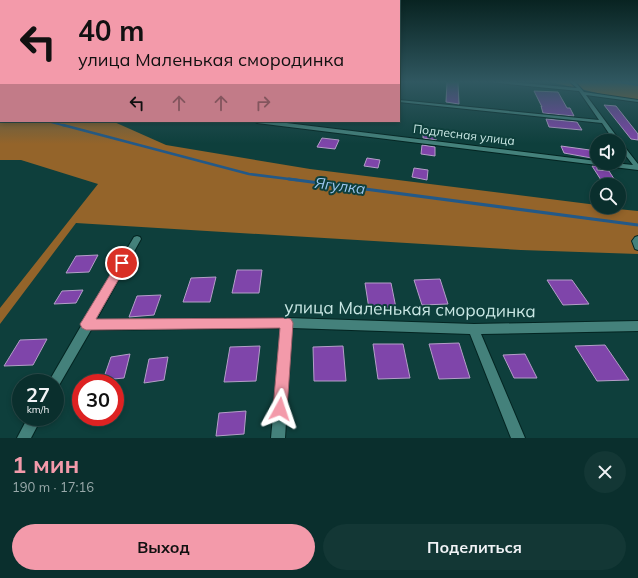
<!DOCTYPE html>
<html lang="ru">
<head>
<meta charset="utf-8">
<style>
  :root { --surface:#0a2f2d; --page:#133735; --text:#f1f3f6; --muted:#99a9aa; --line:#2a4a49; --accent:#f39aaa }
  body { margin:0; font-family:Mulish,sans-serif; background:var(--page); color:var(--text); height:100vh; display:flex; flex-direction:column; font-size:15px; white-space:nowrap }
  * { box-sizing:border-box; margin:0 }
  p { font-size:13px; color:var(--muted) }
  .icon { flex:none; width:22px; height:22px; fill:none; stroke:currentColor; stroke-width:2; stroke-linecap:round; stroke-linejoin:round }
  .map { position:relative; height:438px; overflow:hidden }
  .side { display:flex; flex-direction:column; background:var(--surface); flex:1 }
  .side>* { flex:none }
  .guide { position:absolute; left:0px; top:0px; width:400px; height:122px; box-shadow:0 2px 6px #0003,0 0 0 1px var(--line); background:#f39aaa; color:#111; overflow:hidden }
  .fabs { position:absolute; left:590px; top:134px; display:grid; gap:8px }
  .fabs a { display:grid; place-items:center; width:36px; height:36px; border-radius:50%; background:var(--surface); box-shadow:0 2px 6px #0003,0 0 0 1px var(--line); font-size:20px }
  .speed { position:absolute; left:12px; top:374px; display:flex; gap:8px; font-size:20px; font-weight:700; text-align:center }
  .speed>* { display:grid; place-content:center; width:52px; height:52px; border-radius:50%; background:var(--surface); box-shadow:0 2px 6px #0003,0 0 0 1px var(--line); line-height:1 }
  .speed small { font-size:10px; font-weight:400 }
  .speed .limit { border:6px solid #d22; background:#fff; color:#111 }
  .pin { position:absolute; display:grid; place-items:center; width:34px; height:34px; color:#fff; margin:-17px; border:2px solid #fff; border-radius:50%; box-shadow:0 1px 4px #0007 }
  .me { position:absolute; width:44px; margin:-22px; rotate:5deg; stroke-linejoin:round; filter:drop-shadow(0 0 3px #0008) }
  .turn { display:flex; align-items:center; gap:14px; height:84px; padding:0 12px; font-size:18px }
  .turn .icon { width:52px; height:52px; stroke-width:2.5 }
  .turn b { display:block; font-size:28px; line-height:34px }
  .lanes { display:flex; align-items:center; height:38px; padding:0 12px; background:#0003; justify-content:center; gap:20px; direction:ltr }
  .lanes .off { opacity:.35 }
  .round { display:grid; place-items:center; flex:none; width:42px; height:42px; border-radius:21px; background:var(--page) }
  .summary { display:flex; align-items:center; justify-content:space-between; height:68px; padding:0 12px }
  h1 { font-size:24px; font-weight:700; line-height:30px; color:var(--accent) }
  .action { display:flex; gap:8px; margin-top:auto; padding:8px 12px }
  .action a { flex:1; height:46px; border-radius:24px; background:var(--accent); color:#111; font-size:16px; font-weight:700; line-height:46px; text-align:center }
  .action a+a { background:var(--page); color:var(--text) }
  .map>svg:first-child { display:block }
  .forest { fill:#94642a }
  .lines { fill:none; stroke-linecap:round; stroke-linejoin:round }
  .stream-far2 { stroke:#235988; stroke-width:2 }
  .stream-far1 { stroke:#235988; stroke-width:2.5 }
  .stream { stroke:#235988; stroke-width:3 }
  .building { fill:#7f45aa; stroke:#b49ec8 }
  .minor-casing { stroke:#032421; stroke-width:2 }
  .minor { fill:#44817b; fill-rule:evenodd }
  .route { fill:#f39aaa; stroke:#9e646e }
  .labels { text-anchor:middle; stroke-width:4; stroke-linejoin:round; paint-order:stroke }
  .far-street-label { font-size:12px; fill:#cae8e5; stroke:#0e3f3c }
  .water-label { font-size:15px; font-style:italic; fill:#9bc6f0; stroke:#0e3f3c }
  .near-street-label { font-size:17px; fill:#cae8e5; stroke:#0e3f3c }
</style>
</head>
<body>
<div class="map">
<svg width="638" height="438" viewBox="0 0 638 438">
  <rect width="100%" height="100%" fill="#0e3f3c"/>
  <g class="forest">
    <path d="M 551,82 L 638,82 L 638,100 L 618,98 Z"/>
    <path d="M 0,104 L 1,121 L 112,121 L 166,145 L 310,169 L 597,205 L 597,207 L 638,211 L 638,254 L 521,250 L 76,223 L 0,324 L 0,308 L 98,184 L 21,160 L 0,160 Z"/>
  </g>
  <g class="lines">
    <g class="stream-far2">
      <path d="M 619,82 L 638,85"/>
      <path d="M 47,121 L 66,126"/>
    </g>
    <path class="stream-far1" d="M 63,125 L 249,174 L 297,180"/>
    <path class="stream" d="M 289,179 L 638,225"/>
  </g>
  <g class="building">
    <path d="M 447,82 L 458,82 L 459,104 L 446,102 Z"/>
    <path d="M 534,91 L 558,92 L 567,108 L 570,108 L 574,116 L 543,113 L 541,106 L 542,107 Z"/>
    <path d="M 604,105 L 616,106 L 638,134 L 638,140 L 631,139 Z"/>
    <path d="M 546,119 L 577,122 L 582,130 L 549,127 Z"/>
    <path d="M 427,129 L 436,130 L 436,140 L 423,138 L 423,131 L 426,131 Z"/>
    <path d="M 322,138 L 339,140 L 335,149 L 317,147 Z"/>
    <path d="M 422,145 L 435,147 L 435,156 L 421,154 Z"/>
    <path d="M 561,146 L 597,151 L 597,159 L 564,153 Z"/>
    <path d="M 367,158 L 380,160 L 378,168 L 364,166 Z"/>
    <path d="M 592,166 L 597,166 L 597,170 L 609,171 L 616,182 L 601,180 Z"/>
    <path d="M 414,168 L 428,170 L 427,180 L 412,177 Z"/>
    <path d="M 98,255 L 89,272 L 66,273 L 76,256 Z"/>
    <path d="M 237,270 L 262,270 L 259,293 L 232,293 Z"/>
    <path d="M 216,277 L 210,302 L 183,302 L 191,278 Z"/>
    <path d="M 440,279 L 448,304 L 422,305 L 414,280 Z"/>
    <path d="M 547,280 L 572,280 L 589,304 L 563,305 Z"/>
    <path d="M 365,283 L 391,283 L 396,308 L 369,309 Z"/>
    <path d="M 83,290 L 76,303 L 54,304 L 62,291 Z"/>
    <path d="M 161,295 L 154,315 L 129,317 L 137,296 Z"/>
    <path d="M 47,339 L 33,365 L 4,366 L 20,340 Z"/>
    <path d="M 459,343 L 470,378 L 439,379 L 429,344 Z"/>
    <path d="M 373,344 L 403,344 L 410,378 L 378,379 Z"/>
    <path d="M 605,345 L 629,380 L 597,381 L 575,346 Z"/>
    <path d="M 260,346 L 256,381 L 224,382 L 230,347 Z"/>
    <path d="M 343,346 L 346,381 L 314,381 L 313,347 Z"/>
    <path d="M 130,354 L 124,378 L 103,380 L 111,357 Z"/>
    <path d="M 525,354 L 537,378 L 514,378 L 503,355 Z"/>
    <path d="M 168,357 L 164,380 L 144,383 L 149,359 Z"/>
    <path d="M 246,411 L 244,434 L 216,436 L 219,413 Z"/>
  </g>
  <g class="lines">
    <g class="minor-casing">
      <g id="minor">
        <path d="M 489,82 L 510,82 L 577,88 L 570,82 L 575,82 L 584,92 L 638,100 L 638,102 L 586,95 L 620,141 L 638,164 L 638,170 L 257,123 L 254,121 L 270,121 L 597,161 L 597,163 L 614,163 L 633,165 L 619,147 L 619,141 L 614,141 L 602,123 L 399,102 L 399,100 L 599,120 L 579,91 Z"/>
        <rect x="0" y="88" width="1" height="2"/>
        <path d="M 137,236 L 140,237 L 141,239 L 96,320 L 287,318 L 474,324 L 638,321 L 638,331 L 481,334 L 525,438 L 511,438 L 470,334 L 292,328 L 285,438 L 271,438 L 281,328 L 91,330 L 58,387 L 55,389 L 55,383 L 48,383 L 81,326 L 82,322 L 84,321 L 134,237 Z"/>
        <path d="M 638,236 L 638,250 L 635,249 L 632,241 L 635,237 Z"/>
        <path d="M 28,417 L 42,417 L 31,438 L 17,438 Z"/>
      </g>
    </g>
    <use href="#minor" class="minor"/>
  </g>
  <linearGradient id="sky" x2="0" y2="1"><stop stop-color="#082321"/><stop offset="0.57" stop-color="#305861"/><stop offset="1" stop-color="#305861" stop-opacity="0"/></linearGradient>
  <rect width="638" height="144" fill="url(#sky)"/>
  <path class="route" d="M 122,259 L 128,263 L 96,319 L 287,318 L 291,319 L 293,323 L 287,409 L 285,414 L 280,417 L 275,414 L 273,409 L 280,328 L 86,330 L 82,328 L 80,324 L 82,321 L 119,260 Z"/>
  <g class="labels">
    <g class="far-street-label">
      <text transform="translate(464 135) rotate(7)" y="4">Подлесная улица</text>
    </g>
    <g class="water-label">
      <text transform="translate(340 186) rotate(7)" y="5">Ягулка</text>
    </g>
    <g class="near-street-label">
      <text transform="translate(410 309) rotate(1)" y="6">улица Маленькая смородинка</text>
    </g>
  </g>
</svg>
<div class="fabs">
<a><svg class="icon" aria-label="sound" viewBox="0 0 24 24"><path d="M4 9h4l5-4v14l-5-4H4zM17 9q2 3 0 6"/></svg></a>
<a><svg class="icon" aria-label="search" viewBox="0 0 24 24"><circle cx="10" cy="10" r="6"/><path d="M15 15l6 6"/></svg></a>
</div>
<div class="speed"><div>27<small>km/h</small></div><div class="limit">30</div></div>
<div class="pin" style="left:122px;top:263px;background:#d93025"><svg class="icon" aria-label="arrive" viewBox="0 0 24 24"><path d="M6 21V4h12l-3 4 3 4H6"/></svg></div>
<svg class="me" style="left:280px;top:409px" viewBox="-20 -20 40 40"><path d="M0-17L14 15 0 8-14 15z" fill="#f39aaa" stroke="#fff" stroke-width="4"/></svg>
<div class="guide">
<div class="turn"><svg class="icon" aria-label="left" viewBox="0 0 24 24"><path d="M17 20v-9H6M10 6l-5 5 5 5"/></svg><div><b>40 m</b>улица Маленькая смородинка</div></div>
<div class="lanes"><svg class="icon" aria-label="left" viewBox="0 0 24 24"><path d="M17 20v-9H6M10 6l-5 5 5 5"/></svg><svg class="icon off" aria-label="ahead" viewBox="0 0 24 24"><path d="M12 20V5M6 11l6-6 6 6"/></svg><svg class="icon off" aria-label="ahead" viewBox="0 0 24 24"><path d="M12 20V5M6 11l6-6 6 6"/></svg><svg class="icon off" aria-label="right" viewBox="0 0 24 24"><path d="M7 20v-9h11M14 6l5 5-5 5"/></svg></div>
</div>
</div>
<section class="side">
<div class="summary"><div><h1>1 мин</h1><p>190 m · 17:16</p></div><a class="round"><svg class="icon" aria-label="close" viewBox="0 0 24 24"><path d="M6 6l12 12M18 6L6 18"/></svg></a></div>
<div class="action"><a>Выход</a><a>Поделиться</a></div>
</section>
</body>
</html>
